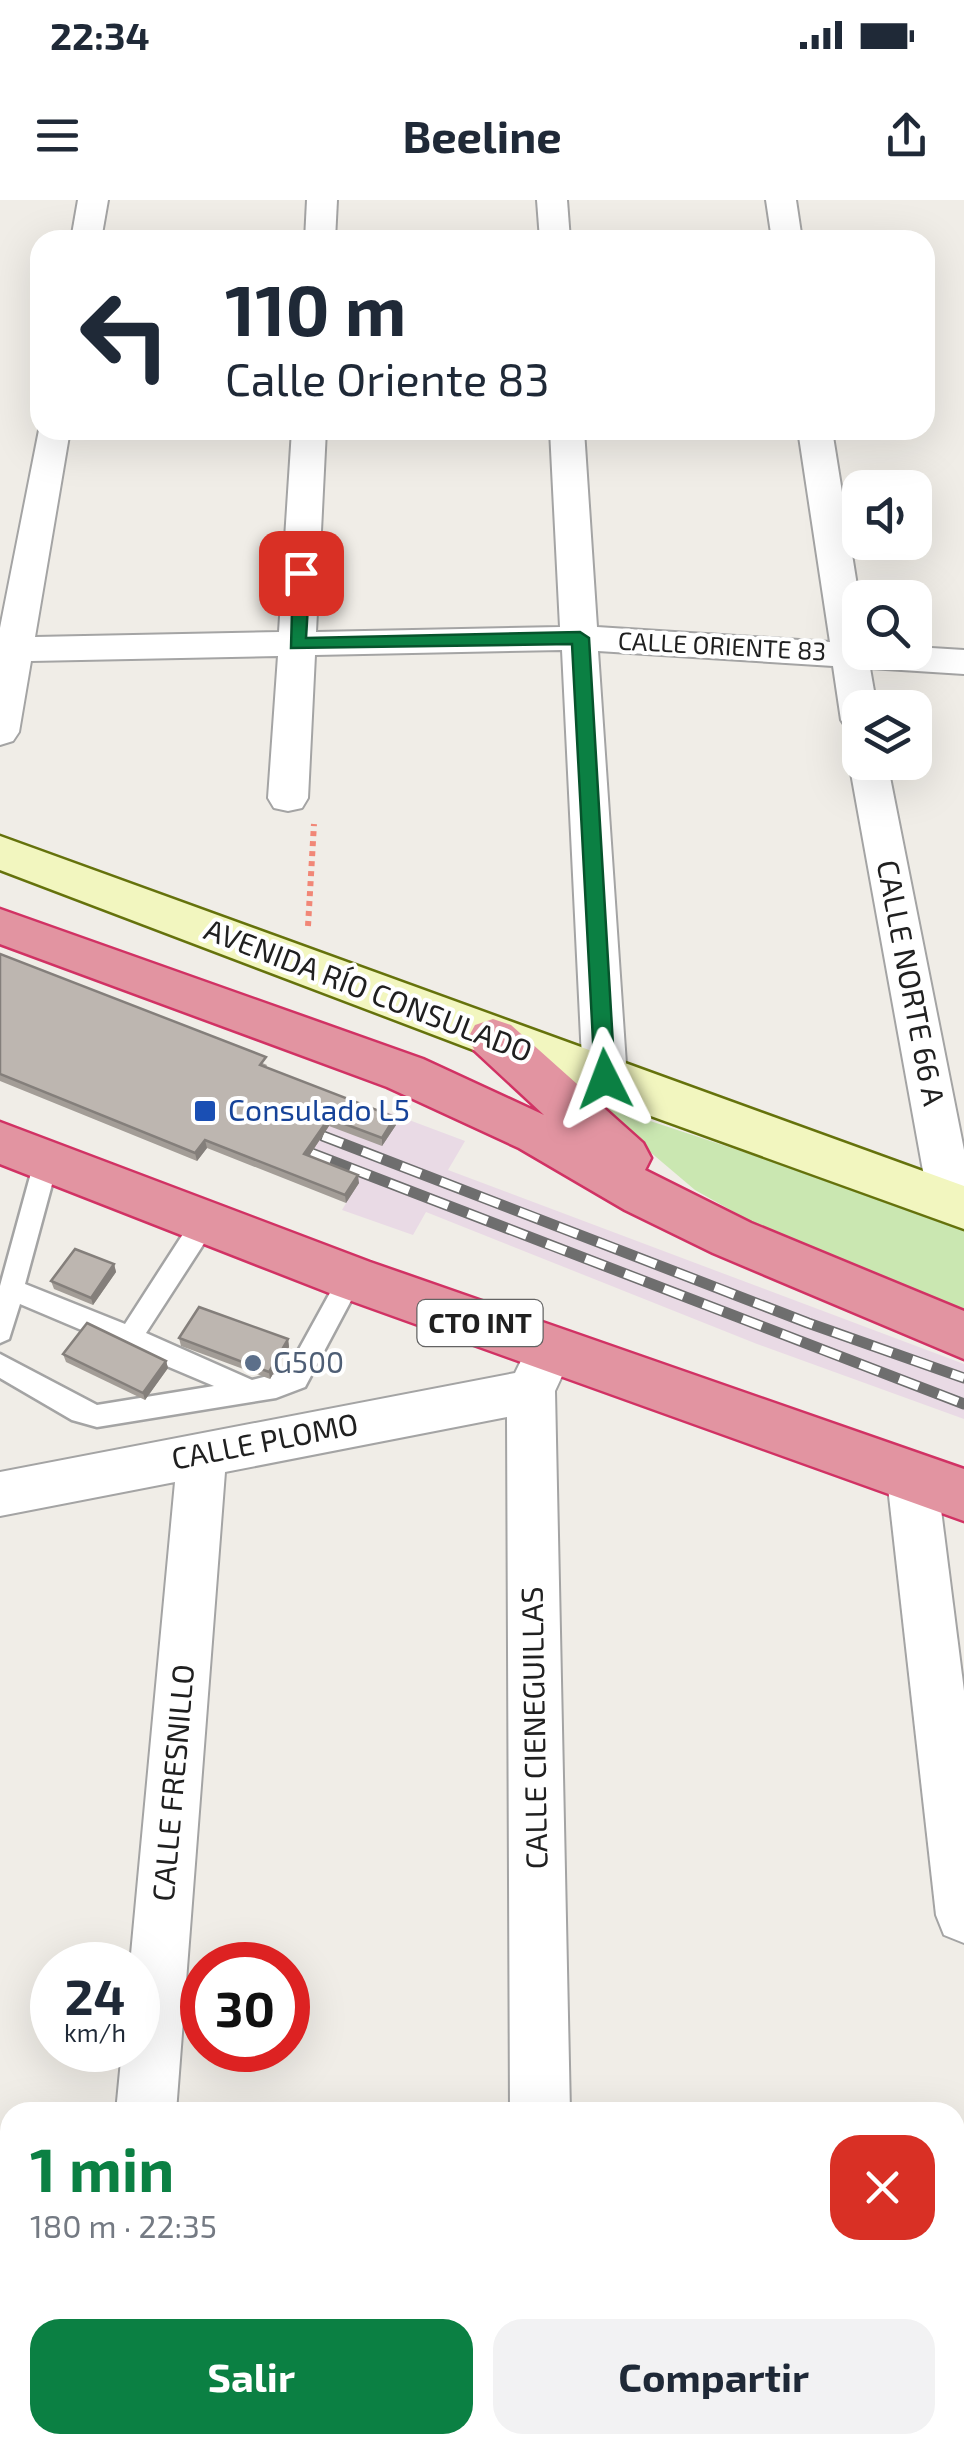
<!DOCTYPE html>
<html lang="es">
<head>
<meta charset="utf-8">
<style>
  :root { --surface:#fff; --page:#f2f2f3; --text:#1f2937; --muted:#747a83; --accent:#0b8043 }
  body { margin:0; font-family:"Exo 2",sans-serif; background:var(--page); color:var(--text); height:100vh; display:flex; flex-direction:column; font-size:38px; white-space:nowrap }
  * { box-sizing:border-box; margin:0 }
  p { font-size:32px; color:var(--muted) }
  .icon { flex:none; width:55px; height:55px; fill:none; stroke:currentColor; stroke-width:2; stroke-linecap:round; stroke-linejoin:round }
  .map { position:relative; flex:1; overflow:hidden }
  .drawer { position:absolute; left:0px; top:1902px; width:965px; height:352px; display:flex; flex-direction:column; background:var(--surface); border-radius:30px 30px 0 0; box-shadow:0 10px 40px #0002 }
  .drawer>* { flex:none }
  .top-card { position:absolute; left:30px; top:30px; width:905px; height:210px; border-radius:30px; box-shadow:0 10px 40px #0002; background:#fff; color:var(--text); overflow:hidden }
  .fabs { position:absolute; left:842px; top:270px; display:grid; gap:20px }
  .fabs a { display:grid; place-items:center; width:90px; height:90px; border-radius:20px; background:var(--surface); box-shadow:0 10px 40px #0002; font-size:50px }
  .speed { position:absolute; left:30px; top:1742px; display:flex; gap:20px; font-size:50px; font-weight:700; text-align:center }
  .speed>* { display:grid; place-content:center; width:130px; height:130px; border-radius:50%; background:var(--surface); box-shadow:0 10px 40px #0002; line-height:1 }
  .speed small { font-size:25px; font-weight:400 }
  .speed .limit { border:15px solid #d22; background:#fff; color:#111 }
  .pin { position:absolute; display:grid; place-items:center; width:85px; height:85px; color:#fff; margin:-42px; border-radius:20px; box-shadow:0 5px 15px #0006 }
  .me { position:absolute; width:110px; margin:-55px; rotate:357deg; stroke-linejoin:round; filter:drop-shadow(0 0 8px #0008) }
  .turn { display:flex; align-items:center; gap:35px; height:210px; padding:0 30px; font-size:45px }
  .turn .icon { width:130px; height:130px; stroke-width:2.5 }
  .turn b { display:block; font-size:70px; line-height:85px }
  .round { display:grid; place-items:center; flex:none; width:105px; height:105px; border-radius:30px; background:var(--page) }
  .overview { display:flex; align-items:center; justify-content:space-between; height:170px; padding:0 30px }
  h1 { font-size:60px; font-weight:700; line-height:75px; color:var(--accent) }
  .primary-button { display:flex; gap:20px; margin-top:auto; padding:20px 30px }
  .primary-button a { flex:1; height:115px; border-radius:30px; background:var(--accent); color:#fff; font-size:40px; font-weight:700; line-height:115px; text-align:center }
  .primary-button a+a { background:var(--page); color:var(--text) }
  .status { display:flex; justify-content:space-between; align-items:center; height:70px; padding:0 50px; background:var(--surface); direction:ltr }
  .status svg { height:28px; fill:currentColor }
  header { display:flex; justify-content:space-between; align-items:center; height:130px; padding:0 30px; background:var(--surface); font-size:45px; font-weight:700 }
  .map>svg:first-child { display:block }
  .industrial { fill:#e9dae5 }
  .grass { fill:#cae7b1 }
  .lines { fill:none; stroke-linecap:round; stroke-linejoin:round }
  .lane-casing { stroke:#a4a4a4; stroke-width:5 }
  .street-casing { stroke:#a4a4a4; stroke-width:4 }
  .secondary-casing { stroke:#65720c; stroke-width:5 }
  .highway-casing { stroke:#d13264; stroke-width:5 }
  .path { stroke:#f18777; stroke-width:6; stroke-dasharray:5 5; stroke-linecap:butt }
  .lane { fill:#fff; fill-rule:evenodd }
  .street { fill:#fff; fill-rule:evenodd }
  .secondary { fill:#f2f6bf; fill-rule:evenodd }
  .highway { fill:#e294a1; fill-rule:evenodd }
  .rail-casing { stroke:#6e6e6e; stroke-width:11 }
  .rail { stroke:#fff; stroke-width:8; stroke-dasharray:21; stroke-linecap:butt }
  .wall { fill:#a39d97 }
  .shaded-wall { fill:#847f7b }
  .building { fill:#bdb6b0; stroke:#847f7b; stroke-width:2.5 }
  .route { fill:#0b8043; stroke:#07532c; stroke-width:2.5 }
  .transit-dot { fill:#1a4fb4; stroke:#fff; stroke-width:4 }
  .service-dot { fill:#5c6f8a; stroke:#fff; stroke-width:4 }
  .labels { text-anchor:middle; stroke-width:8; stroke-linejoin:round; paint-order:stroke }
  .far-street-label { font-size:25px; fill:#202020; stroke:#fff }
  .shield { fill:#fff; stroke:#636363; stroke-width:2.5 }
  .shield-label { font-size:28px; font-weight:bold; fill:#202020 }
  .street-label { font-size:30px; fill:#202020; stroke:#fff }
  .transit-label { font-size:30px; fill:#164399; stroke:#fff; text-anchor:start }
  .service-label { font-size:30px; fill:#4e5e75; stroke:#fff; text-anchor:start }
</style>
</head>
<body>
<div class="status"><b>22:34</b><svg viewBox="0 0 49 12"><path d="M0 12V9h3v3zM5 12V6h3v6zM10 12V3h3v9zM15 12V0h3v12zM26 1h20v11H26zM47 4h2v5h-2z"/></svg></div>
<header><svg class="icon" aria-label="menu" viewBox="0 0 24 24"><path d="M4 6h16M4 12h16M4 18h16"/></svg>Beeline<svg class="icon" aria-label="share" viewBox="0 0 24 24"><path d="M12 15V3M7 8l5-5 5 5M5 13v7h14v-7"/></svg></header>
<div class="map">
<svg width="964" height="2253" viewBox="0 0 964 2253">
  <rect width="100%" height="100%" fill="#f0ede7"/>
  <path class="industrial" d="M 385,911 L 465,941 L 448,970 L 964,1164 L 964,1219 L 757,1144 L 426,1012 L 413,1035 L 342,1010 L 358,983 L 305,962 L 329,926 L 380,919 Z"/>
  <path class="grass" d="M 590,901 L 964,1025 L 964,1113 L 827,1064 L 695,990 Z"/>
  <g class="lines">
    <g class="lane-casing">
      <path id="lane" d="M 46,953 L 54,955 L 58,962 L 25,1084 L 125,1124 L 194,1017 L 212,1017 L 215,1024 L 212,1031 L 146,1133 L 252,1180 L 287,1171 L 342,1071 L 360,1071 L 363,1078 L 305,1187 L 276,1198 L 97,1227 L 72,1220 L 0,1178 L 0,1154 L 97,1205 L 214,1186 L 20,1104 L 9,1139 L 0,1143 L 0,1086 L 34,962 L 38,955 Z"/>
    </g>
    <g class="street-casing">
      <g id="street">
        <path d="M 78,0 L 108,0 L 101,40 L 71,40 Z"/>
        <path d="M 307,0 L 337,0 L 335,40 L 305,40 Z"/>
        <path d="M 537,0 L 567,0 L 570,40 L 540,40 Z"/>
        <path d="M 766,0 L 796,0 L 802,40 L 772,40 Z"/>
        <path d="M 40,225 L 40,230 L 70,230 L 35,437 L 279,432 L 292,230 L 326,230 L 316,432 L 560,427 L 550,230 L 584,230 L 597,427 L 830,442 L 798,230 L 832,230 L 860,404 L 860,452 L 915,452 L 915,447 L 964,450 L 964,474 L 870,468 L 877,508 L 860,508 L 860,533 L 847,529 L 841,520 L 833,466 L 598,451 L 627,879 L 620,891 L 605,896 L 590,891 L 583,879 L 562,450 L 315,455 L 308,598 L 302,608 L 288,611 L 274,608 L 268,598 L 278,456 L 31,461 L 19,532 L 13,541 L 0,545 L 0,428 Z"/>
        <path d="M 860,551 L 860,562 L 887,562 L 964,950 L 964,1018 L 952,1022 L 936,1017 L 929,1004 L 849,562 Z"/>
        <path d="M 551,1128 L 568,1134 L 575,1148 L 555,1191 L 570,1912 L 510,1912 L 507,1217 L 225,1272 L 176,1912 L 116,1912 L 122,1850 L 138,1850 L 138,1765 L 130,1765 L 175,1282 L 0,1316 L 0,1272 L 515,1173 L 534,1134 Z"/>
        <path d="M 912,1256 L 930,1262 L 937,1278 L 964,1491 L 964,1743 L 944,1735 L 936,1715 L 887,1278 L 894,1262 Z"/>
        <rect x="84" y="2245" width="66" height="8"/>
        <rect x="513" y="2245" width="66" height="8"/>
      </g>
    </g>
    <g class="secondary-casing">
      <g id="secondary">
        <path d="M 0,636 L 964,986 L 964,1029 L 587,893 L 0,670 Z"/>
        <rect x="0" y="2014" width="10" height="72"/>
        <path d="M 955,2077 L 964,2078 L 964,2152 L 955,2151 Z"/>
      </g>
    </g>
    <g class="highway-casing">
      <g id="highway">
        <path d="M 0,709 L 423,859 L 544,915 L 475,851 L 468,838 L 475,825 L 493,819 L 511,825 L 643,943 L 651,958 L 645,970 L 751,1023 L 964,1111 L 964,1159 L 713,1053 L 625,1010 L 519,948 L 387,887 L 0,744 Z"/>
        <path d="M 0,922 L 370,1062 L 964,1269 L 964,1321 L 332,1094 L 0,964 Z"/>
      </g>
    </g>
    <path class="path" d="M 308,726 L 314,624"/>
    <use href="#lane" class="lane"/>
    <use href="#street" class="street"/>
    <use href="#secondary" class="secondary"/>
    <use href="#highway" class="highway"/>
    <g class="rail-casing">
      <g id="rail">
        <path d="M 323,936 L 808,1123 L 964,1178"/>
        <path d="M 311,953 L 964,1204"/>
      </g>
    </g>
    <use href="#rail" class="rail"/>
  </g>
  <g class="wall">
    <path d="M 0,754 L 267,865 L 266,867 L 396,925 L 382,946 L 329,926 L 309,956 L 359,983 L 346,1003 L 207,948 L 197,961 L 0,881 Z"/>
    <path d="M 114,1064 L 116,1072 L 93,1105 L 54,1089 L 51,1081 Z"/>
    <path d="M 179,1138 L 288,1139 L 289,1147 L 270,1179 L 181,1146 Z"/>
    <path d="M 63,1154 L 166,1161 L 168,1168 L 145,1200 L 66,1162 Z"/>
  </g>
  <g class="shaded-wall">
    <path d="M 395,917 L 396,925 L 382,946 L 382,938 Z"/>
    <path d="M 329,918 L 329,926 L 305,962 L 304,954 Z"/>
    <path d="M 205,940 L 207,948 L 197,961 L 195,953 Z"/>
    <path d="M 358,975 L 359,983 L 346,1003 L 345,995 Z"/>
    <path d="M 114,1064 L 116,1072 L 93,1105 L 91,1098 Z"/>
    <path d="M 288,1139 L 289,1147 L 270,1179 L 269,1172 Z"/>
    <path d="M 166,1161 L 168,1168 L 145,1200 L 143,1193 Z"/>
  </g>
  <g class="building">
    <path d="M 0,754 L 266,857 L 260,865 L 395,917 L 382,938 L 329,918 L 304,954 L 358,975 L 345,995 L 205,940 L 195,953 L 0,874 Z"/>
    <path d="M 75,1049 L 114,1064 L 91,1098 L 51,1081 Z"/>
    <path d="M 199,1107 L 288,1139 L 269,1172 L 179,1138 Z"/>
    <path d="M 87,1123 L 166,1161 L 143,1193 L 63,1154 Z"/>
  </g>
  <path class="route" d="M 301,367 L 310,373 L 306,438 L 580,432 L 589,438 L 615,879 L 612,885 L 605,887 L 595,879 L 572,444 L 291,448 L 293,373 Z"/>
  <rect class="transit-dot" x="193" y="899" width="24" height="24" rx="5"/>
  <circle class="service-dot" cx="253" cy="1163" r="10"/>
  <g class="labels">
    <g class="far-street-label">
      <text transform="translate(722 446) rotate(3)" y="9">CALLE ORIENTE 83</text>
    </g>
    <rect class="shield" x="417.5" y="1100" width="125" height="46" rx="8"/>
    <g class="shield-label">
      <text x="480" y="1133">CTO INT</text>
    </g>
    <g class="street-label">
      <text transform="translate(910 783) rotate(79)" y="10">CALLE NORTE 66 A</text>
      <text transform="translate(368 791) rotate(21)" y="10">AVENIDA RÍO CONSULADO</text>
      <text transform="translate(265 1242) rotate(-11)" y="10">CALLE PLOMO</text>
      <text transform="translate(535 1528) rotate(-91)" y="10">CALLE CIENEGUILLAS</text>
      <text transform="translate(174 1583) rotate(-85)" y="10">CALLE FRESNILLO</text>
    </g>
    <g class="transit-label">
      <text x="228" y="921">Consulado L5</text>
    </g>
    <g class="service-label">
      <text x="273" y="1173">G500</text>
    </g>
  </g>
</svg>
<div class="fabs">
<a><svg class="icon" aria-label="sound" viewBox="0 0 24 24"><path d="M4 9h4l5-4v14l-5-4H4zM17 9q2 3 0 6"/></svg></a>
<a><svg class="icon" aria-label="search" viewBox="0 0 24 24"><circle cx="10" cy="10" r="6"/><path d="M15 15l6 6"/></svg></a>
<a><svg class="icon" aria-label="layers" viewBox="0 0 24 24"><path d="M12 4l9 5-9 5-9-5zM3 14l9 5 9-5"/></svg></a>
</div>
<div class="speed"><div>24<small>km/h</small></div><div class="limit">30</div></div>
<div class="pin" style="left:301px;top:373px;background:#d93025"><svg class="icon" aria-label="arrive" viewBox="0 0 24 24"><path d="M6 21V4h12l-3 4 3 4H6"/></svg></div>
<svg class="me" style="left:605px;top:879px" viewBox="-20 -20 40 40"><path d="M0-17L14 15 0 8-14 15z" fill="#0b8043" stroke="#fff" stroke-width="4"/></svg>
<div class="top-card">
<div class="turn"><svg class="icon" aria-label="left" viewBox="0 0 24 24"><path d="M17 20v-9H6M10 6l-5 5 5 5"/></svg><div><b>110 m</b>Calle Oriente 83</div></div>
</div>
<section class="drawer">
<div class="overview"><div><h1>1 min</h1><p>180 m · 22:35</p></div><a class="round" style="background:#d93025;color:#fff"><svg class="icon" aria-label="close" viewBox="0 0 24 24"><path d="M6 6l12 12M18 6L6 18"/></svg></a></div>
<div class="primary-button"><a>Salir</a><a>Compartir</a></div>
</section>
</div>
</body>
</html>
